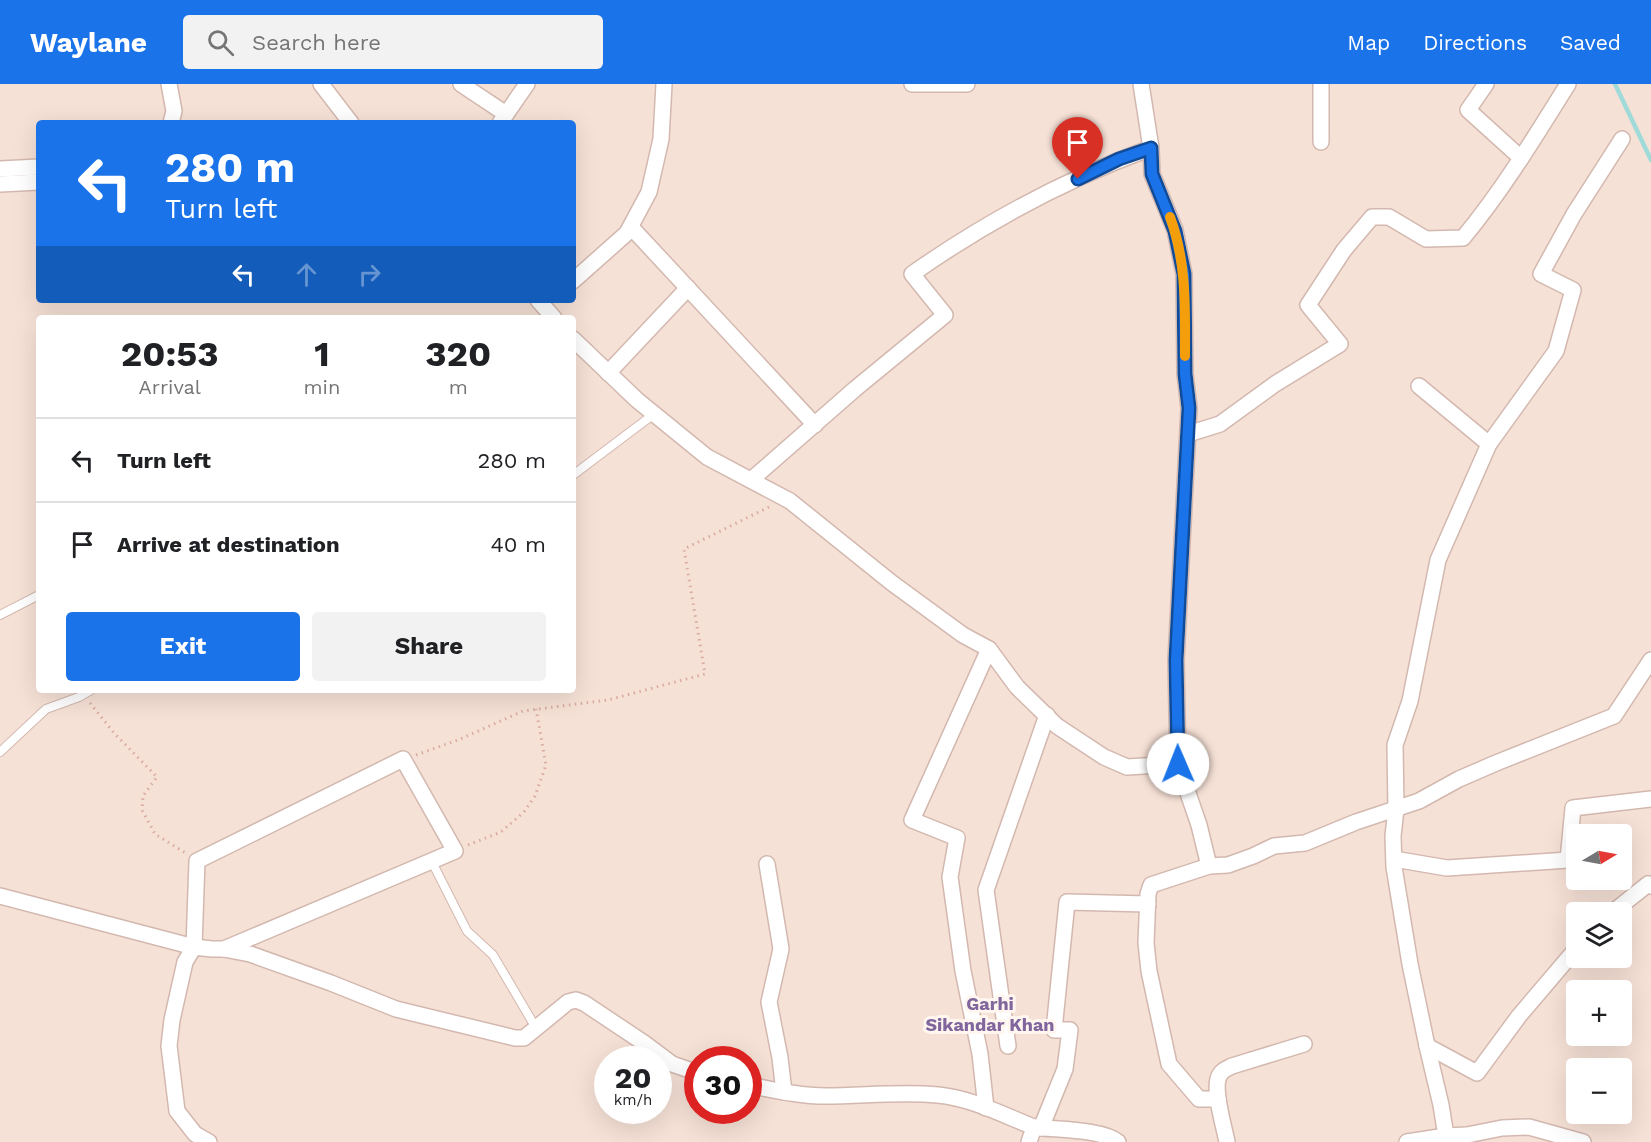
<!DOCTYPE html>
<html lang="en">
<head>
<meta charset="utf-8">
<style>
  :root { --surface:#fff; --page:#f2f2f2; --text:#202124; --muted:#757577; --line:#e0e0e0; --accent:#1a73e8 }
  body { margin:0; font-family:"Work Sans",sans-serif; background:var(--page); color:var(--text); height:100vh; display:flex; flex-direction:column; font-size:22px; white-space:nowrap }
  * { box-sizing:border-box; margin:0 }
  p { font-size:20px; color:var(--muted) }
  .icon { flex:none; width:33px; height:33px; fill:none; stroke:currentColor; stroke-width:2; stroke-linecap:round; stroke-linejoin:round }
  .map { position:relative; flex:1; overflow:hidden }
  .side { position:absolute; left:36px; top:231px; width:540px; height:378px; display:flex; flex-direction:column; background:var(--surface); border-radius:6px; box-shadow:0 6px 24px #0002 }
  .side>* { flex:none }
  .banner { position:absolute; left:36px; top:36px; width:540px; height:183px; border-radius:6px; box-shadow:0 6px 24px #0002; background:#1a73e8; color:#fff; overflow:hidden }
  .needle { width:39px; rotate:80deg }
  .fabs { position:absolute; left:1566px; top:740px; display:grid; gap:12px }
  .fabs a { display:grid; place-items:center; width:66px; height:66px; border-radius:6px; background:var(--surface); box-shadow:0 6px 24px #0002; font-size:30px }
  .speed { position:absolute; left:594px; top:962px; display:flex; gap:12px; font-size:30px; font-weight:700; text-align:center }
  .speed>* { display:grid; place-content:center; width:78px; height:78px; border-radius:50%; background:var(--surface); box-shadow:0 6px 24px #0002; line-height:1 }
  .speed small { font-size:15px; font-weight:400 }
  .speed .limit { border:9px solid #d22; background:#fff; color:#111 }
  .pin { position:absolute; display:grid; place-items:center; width:51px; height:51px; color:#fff; margin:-62px -26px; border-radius:50% 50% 50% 0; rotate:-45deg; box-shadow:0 0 6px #0007 }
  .pin .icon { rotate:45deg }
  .me { position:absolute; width:66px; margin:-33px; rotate:359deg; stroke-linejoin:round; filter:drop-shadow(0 0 4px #0008) }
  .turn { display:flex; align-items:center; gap:21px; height:126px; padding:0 30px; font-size:27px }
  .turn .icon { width:78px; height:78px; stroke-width:2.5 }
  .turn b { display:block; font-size:42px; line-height:51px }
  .lanes { display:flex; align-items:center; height:57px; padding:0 30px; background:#0003; justify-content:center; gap:30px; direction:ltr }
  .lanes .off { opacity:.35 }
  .eta { display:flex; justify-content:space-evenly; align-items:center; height:102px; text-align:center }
  .eta b { font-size:36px; font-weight:700; line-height:42px }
  .action { display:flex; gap:12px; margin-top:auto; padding:12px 30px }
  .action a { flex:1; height:69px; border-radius:6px; background:var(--accent); color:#fff; font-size:24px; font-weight:700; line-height:69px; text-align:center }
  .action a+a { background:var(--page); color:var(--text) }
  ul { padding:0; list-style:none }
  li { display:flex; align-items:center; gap:18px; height:84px; padding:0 30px; border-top:2px solid var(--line) }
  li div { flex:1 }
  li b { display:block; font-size:22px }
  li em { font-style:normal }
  header { display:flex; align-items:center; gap:36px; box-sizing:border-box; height:84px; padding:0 30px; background:var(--accent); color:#fff }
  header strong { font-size:28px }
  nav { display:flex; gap:33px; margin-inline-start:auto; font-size:21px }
  .search { width:420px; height:54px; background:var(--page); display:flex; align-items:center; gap:15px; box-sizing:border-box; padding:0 21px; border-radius:6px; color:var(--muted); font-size:22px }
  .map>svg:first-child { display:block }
  .residential { fill:#f6e1d6; fill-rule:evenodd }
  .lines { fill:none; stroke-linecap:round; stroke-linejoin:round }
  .stream { stroke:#a0dbd9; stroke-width:4.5 }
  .lane-casing { stroke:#d3b8af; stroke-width:10 }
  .street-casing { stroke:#d3b8af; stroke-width:18 }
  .path { stroke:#daaba0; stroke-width:3; stroke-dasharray:1.5 4.5; stroke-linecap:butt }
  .lane { stroke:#fff; stroke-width:8 }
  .street { stroke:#fff; stroke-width:15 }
  .route-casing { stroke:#114b97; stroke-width:15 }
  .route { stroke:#1a73e8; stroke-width:10 }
  .slow { stroke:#f59e0b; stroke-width:10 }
  .labels { text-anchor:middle; stroke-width:6; stroke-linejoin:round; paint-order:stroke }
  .neighbourhood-label { font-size:18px; font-weight:bold; fill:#80669d; stroke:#fff6ef }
</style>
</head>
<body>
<header>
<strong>Waylane</strong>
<div class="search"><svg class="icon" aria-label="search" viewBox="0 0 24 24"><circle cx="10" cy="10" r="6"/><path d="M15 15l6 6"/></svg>Search here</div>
<nav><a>Map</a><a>Directions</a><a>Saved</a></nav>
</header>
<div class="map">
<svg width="1651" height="1058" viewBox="0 0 1651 1058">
  <rect width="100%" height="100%" fill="#fef1e8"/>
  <path class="residential" d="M 0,0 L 1651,0 L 1651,1058 L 0,1058 ZM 39,39 L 573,39 L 573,216 L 39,216 ZM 39,234 L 573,234 L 573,606 L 39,606 ZM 1576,750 L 1622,750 L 1622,795 L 1576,795 ZM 1576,828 L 1622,828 L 1622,873 L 1576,873 ZM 1576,906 L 1622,906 L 1622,951 L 1576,951 ZM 608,975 L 658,975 L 658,1026 L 608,1026 ZM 698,975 L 748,975 L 748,1026 L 698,1026 ZM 1576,984 L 1622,984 L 1622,1029 L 1576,1029 Z"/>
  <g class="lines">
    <path class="stream" d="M 1615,0 L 1651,76"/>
    <g class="lane-casing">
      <g id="lane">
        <path d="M 573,391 L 654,330"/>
        <path d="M 0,531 L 39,511"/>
        <path d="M 0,668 L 46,625 L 79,613 L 91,606"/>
        <path d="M 431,776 L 467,847 L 493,871 L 536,944"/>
      </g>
    </g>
    <g class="street-casing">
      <g id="street">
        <path d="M 169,0 L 174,27 L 171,39"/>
        <path d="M 321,0 L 351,39"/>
        <path d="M 461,0 L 506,30"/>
        <path d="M 912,0 L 967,0"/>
        <path d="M 1141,0 L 1151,64 L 1152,90 L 1175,146 L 1184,190 L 1185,290 L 1189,324 L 1176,576 L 1178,680 L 1199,741 L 1209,782 L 1228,781 L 1253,772 L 1274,762 L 1305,759 L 1356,738 L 1419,717 L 1459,695 L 1496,679 L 1614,632 L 1651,576"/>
        <path d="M 1486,0 L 1468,26 L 1521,74"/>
        <path d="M 500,39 L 527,0"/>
        <path d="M 1321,58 L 1321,0"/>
        <path d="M 0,85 L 39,83"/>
        <path d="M 0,100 L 39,98"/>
        <path d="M 631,143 L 815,341"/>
        <path d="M 573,197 L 627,149 L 649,108 L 661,55 L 664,0"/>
        <path d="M 538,216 L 554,234"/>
        <path d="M 573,255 L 637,316 L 707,373 L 790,417 L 892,499 L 963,551 L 989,565 L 1017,603 L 1057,642 L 1104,673 L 1127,683 L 1178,680"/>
        <path d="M 608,289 L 688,204"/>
        <path d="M 1419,302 L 1489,360"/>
        <path d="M 1188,350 L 1220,340 L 1275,300 L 1340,260 L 1308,221 L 1344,166 L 1372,133 L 1389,133 L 1426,155 L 1463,154 C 1502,107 1535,53 1568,0"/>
        <path d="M 751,396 L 855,305 L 945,231 L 912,190 C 986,138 1066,95 1151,64"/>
        <path d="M 1394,775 L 1447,784 L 1568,776 L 1573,724 L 1651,715"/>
        <path d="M 767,780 L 781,865 L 769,918 L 780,974 L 784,1008"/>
        <path d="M 1209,782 L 1151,801 L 1148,810 L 1146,859 L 1149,887 L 1169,980 L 1199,1015 L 1218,1015"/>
        <path d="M 0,812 L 194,863 L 212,865 L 224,865 L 250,870 L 331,899 L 396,925 L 515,954 L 524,954 L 568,918 L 576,916 L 584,919 L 644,959 L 672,980 L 698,989"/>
        <path d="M 1613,828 L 1648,800 L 1651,802"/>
        <path d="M 1008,962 L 986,806 L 1047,631"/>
        <path d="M 1427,962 L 1477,989 L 1519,932 L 1576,865"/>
        <path d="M 748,1001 C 774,1006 800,1012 826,1012 C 863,1012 901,1007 938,1011 C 971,1014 1003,1031 1034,1043 L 1029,1058"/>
        <path d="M 986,1024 L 980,970 L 963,887 L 950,793 L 957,754 L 912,736 L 989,565"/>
        <path d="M 1034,1043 C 1056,1046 1102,1045 1118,1058"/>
        <path d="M 1041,1044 L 1065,985 L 1070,946 L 1054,946 L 1067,818 L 1148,820"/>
        <path d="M 1446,1052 L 1467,1051 L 1502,1044 L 1529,1043 L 1583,1058"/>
        <path d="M 209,1058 L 195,1050 L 177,1027 L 169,962 L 172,936 L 185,878 L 194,863 L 197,777 L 403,675 L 455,767 L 224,865"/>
        <path d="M 1227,1058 C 1224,1042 1214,1010 1218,995 C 1220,987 1226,985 1232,982 L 1304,960"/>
        <path d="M 1407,1058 L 1446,1052 L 1441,1021 L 1427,962 L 1410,880 L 1394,783 L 1393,752 L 1396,725 L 1395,661 L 1410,617 L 1438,476 L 1489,360 L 1556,267 L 1573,206 L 1541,190 L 1574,130 L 1622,55"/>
      </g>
    </g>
    <g class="path">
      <path d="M 90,619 L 114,649 L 157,693 L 143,712 L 142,726 L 155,750 L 187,770"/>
      <path d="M 416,671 L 458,656 L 523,627 L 608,616 L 705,590 L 684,465 L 771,422"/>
      <path d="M 468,761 L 501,748 L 524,728 L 535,712 L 546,681 L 536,625"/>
    </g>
    <use href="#lane" class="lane"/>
    <use href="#street" class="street"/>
  </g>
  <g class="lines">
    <g class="route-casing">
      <path id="route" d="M 1078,95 L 1119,75 L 1151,64 L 1152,90 L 1175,147 L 1184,190 L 1185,290 L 1189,324 L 1176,576 L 1178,680"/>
    </g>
    <use href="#route" class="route"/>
    <path class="slow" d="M 1170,133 C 1187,179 1185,224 1185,272"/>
  </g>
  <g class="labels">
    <g class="neighbourhood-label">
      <text x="990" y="926">Garhi<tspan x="990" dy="21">Sikandar Khan</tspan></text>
    </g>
  </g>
</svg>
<div class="fabs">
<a><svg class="needle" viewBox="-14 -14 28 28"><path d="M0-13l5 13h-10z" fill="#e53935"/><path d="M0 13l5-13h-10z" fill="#757577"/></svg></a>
<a><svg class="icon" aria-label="layers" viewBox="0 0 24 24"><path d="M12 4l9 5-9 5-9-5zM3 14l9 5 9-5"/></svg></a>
<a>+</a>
<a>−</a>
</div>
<div class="speed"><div>20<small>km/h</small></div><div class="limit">30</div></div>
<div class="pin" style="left:1078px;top:95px;background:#d93025"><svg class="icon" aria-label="arrive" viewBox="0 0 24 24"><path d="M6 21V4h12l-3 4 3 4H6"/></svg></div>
<svg class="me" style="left:1178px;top:680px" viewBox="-20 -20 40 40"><circle r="19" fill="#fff"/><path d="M0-13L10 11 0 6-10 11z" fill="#1a73e8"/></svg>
<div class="banner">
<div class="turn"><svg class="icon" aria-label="left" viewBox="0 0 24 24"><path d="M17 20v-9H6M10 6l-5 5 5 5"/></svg><div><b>280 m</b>Turn left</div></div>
<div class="lanes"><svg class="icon" aria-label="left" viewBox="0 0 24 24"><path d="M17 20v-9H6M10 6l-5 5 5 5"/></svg><svg class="icon off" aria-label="ahead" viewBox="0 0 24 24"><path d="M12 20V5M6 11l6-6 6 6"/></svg><svg class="icon off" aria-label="right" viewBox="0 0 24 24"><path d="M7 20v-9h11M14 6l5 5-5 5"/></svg></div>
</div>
<section class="side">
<div class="eta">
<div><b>20:53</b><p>Arrival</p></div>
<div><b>1</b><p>min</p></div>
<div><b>320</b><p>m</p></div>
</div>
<ul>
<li><svg class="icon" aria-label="left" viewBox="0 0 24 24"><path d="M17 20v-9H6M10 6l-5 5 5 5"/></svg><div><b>Turn left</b></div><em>280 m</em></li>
<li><svg class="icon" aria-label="arrive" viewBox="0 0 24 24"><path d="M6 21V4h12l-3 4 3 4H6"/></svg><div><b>Arrive at destination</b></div><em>40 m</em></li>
</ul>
<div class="action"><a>Exit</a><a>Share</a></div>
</section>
</div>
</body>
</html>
